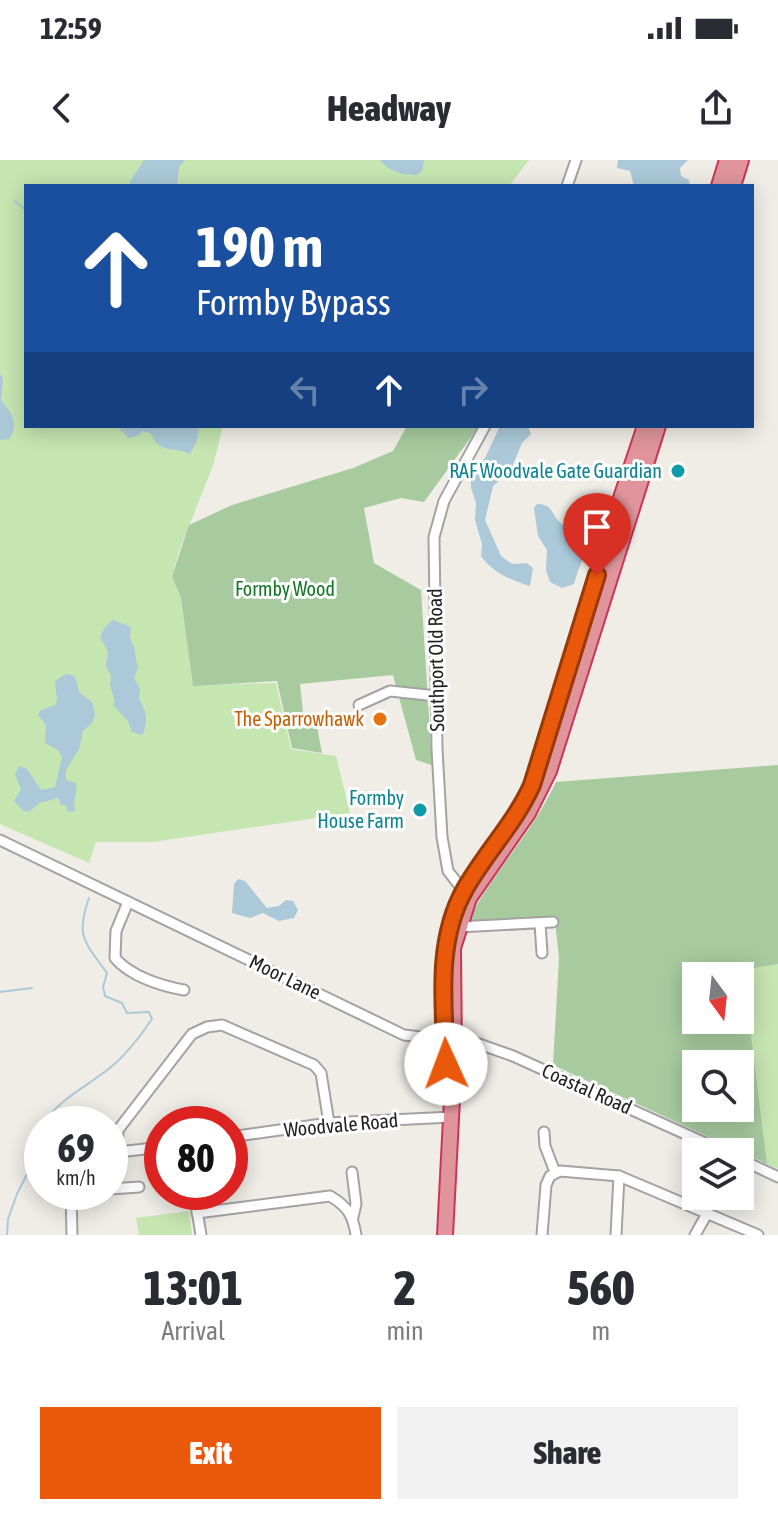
<!DOCTYPE html>
<html lang="en">
<head>
<meta charset="utf-8">
<style>
  :root { --surface:#fff; --page:#f2f2f3; --text:#2b2b33; --muted:#7c7c81; --accent:#ea580c }
  body { margin:0; font-family:"Asap Condensed",sans-serif; background:var(--page); color:var(--text); height:100vh; display:flex; flex-direction:column; font-size:30px; white-space:nowrap }
  * { box-sizing:border-box; margin:0 }
  p { font-size:26px; color:var(--muted) }
  .icon { flex:none; width:44px; height:44px; fill:none; stroke:currentColor; stroke-width:2; stroke-linecap:round; stroke-linejoin:round }
  .map { position:relative; height:1075px; overflow:hidden }
  .drawer { display:flex; flex-direction:column; background:var(--surface); flex:1 }
  .drawer>* { flex:none }
  .guide { position:absolute; left:24px; top:24px; width:730px; height:244px; border-radius:0px; box-shadow:0 4px 20px #0003; background:#1a4fa0; color:#fff; overflow:hidden }
  .needle { width:52px; rotate:165deg }
  .controls { position:absolute; left:682px; top:802px; display:grid; gap:16px }
  .controls a { display:grid; place-items:center; width:72px; height:72px; border-radius:0px; background:var(--surface); box-shadow:0 4px 20px #0003; font-size:40px }
  .speed { position:absolute; left:24px; top:946px; display:flex; gap:16px; font-size:40px; font-weight:700; text-align:center }
  .speed>* { display:grid; place-content:center; width:104px; height:104px; border-radius:50%; background:var(--surface); box-shadow:0 4px 20px #0003; line-height:1 }
  .speed small { font-size:20px; font-weight:400 }
  .speed .limit { border:12px solid #d22; background:#fff; color:#111 }
  .pin { position:absolute; display:grid; place-items:center; width:68px; height:68px; color:#fff; margin:-82px -34px; border-radius:50% 50% 50% 0; rotate:-45deg; box-shadow:0 0 8px #0007 }
  .pin .icon { rotate:45deg }
  .me { position:absolute; width:88px; margin:-44px; rotate:358deg; stroke-linejoin:round; filter:drop-shadow(0 0 6px #0008) }
  .turn { display:flex; align-items:center; gap:28px; height:168px; padding:0 40px; font-size:36px }
  .turn .icon { width:104px; height:104px; stroke-width:2.5 }
  .turn b { display:block; font-size:56px; line-height:68px }
  .lanes { display:flex; align-items:center; height:76px; padding:0 40px; background:#0003; justify-content:center; gap:40px; direction:ltr }
  .lanes .off { opacity:.35 }
  .eta { display:flex; justify-content:space-evenly; align-items:center; height:136px; text-align:center }
  .eta b { font-size:48px; font-weight:800; line-height:56px }
  .cta { display:flex; gap:16px; margin-top:auto; padding:16px 40px }
  .cta a { flex:1; height:92px; border-radius:0px; background:var(--accent); color:#fff; font-size:32px; font-weight:800; line-height:92px; text-align:center }
  .cta a+a { background:var(--page); color:var(--text) }
  .status { display:flex; justify-content:space-between; align-items:center; height:56px; padding:0 40px; background:var(--surface); direction:ltr }
  .status svg { height:22px; fill:currentColor }
  header { display:flex; justify-content:space-between; align-items:center; height:104px; padding:0 40px; background:var(--surface); font-size:36px; font-weight:800 }
  .map>svg:first-child { display:block }
  .grass { fill:#c5e5b1 }
  .forest { fill:#a7cb9f; fill-rule:evenodd }
  .water { fill:#abc9d9 }
  .lines { fill:none; stroke-linecap:round; stroke-linejoin:round }
  .stream { stroke:#abc9d9; stroke-width:2 }
  .minor-casing { stroke:#a3a3a3; stroke-width:13 }
  .highway-casing { stroke:#cc3559; stroke-width:18 }
  .minor { stroke:#fff; stroke-width:9 }
  .highway { stroke:#df959b; stroke-width:14 }
  .route-casing { stroke:#983908; stroke-width:20 }
  .route { stroke:#ea580c; stroke-width:14 }
  .culture-dot { fill:#0f9aa8; stroke:#fff; stroke-width:3 }
  .food-dot { fill:#e8710a; stroke:#fff; stroke-width:3 }
  .labels { text-anchor:middle; stroke-width:6; stroke-linejoin:round; paint-order:stroke }
  .culture-label { font-size:20px; fill:#0d838f; stroke:#fff; text-anchor:end }
  .park-label { font-size:20px; fill:#157527; stroke:#fff }
  .street-label { font-size:20px; fill:#1f1f1f; stroke:#fff }
  .food-label { font-size:20px; fill:#c56008; stroke:#fff; text-anchor:end }
</style>
</head>
<body>
<div class="status"><b>12:59</b><svg viewBox="0 0 49 12"><path d="M0 12V9h3v3zM5 12V6h3v6zM10 12V3h3v9zM15 12V0h3v12zM26 1h20v11H26zM47 4h2v5h-2z"/></svg></div>
<header><svg class="icon" aria-label="back" viewBox="0 0 24 24"><path d="M15 5l-7 7 7 7"/></svg>Headway<svg class="icon" aria-label="share" viewBox="0 0 24 24"><path d="M12 15V3M7 8l5-5 5 5M5 13v7h14v-7"/></svg></header>
<div class="map">
<svg width="778" height="1075" viewBox="0 0 778 1075">
  <rect width="100%" height="100%" fill="#efede6"/>
  <g class="grass">
    <path d="M 0,0 L 529,0 L 509,26 L 26,26 L 26,266 L 223,266 L 213,306 L 179,391 L 172,415 L 181,438 L 193,525 L 276,523 L 291,589 L 336,596 L 350,653 L 153,682 L 96,682 L 89,703 L 0,664 Z"/>
    <path d="M 778,804 L 778,1009 L 767,1004 L 743,810 Z"/>
    <path d="M 189,1051 L 192,1075 L 139,1075 L 136,1058 Z"/>
  </g>
  <g class="forest">
    <path d="M 407,266 L 479,266 L 424,342 L 401,338 L 364,348 L 374,403 L 421,430 L 432,605 L 416,600 L 393,515 L 300,524 L 303,552 L 317,567 L 322,593 L 292,588 L 277,521 L 193,526 L 181,438 L 172,416 L 189,365 L 232,345 L 353,308 L 393,291 Z"/>
    <path d="M 778,605 L 778,804 L 743,810 L 767,1004 L 553,905 L 559,798 L 555,761 L 466,765 C 491,714 532,674 556,622 ZM 696,816 L 740,816 L 740,860 L 696,860 ZM 696,904 L 740,904 L 740,948 L 696,948 Z"/>
  </g>
  <g class="water">
    <path d="M 144,0 L 185,0 L 179,7 L 177,26 L 131,26 L 130,22 Z"/>
    <path d="M 380,0 L 424,0 L 422,11 L 417,15 C 403,15 389,12 380,0 Z"/>
    <path d="M 618,0 L 688,0 L 680,8 L 681,16 L 689,20 L 690,26 L 634,26 L 630,11 L 617,8 Z"/>
    <path d="M 0,213 L 3,220 L 1,240 C 11,252 20,265 9,279 L 0,280 Z"/>
    <path d="M 116,266 L 198,266 C 200,275 195,288 189,294 C 181,288 166,292 158,284 C 154,281 153,276 150,273 L 142,271 L 139,275 L 129,278 Z"/>
    <path d="M 500,266 L 528,266 L 531,274 L 522,283 L 510,312 L 493,326 L 485,360 L 501,396 L 512,404 L 527,403 L 533,408 L 530,426 C 511,420 493,413 481,396 L 482,384 L 475,360 L 476,343 L 471,328 L 471,317 L 486,296 Z"/>
    <path d="M 537,344 C 554,344 551,356 562,364 C 569,370 577,371 584,379 C 587,396 578,408 574,424 L 562,428 L 550,422 L 546,410 L 547,390 L 538,376 L 534,348 Z"/>
    <path d="M 113,460 L 131,467 L 130,478 C 136,490 135,496 138,508 L 134,518 L 140,529 L 139,538 C 147,556 148,556 143,575 L 132,572 L 128,561 L 113,545 L 115,542 L 110,525 L 111,516 L 106,506 L 108,491 L 100,477 L 105,467 Z"/>
    <path d="M 66,514 L 75,516 L 79,532 L 92,542 L 95,554 L 92,563 L 83,571 L 79,589 L 66,610 L 66,620 L 76,623 C 78,633 72,641 75,651 L 68,652 L 66,645 L 61,645 L 58,638 L 39,643 L 29,652 L 24,651 L 14,641 L 21,629 L 15,614 L 19,606 L 27,609 L 41,630 L 55,627 L 62,597 L 58,590 L 45,583 L 46,565 L 38,555 L 41,550 L 55,545 L 57,541 L 55,521 Z"/>
    <path d="M 238,719 L 245,721 L 267,748 L 279,746 L 286,740 L 293,741 L 298,750 L 294,758 L 279,761 L 263,753 L 250,758 L 232,753 L 234,724 Z"/>
  </g>
  <g class="lines">
    <g class="stream">
      <path d="M 15,41 L 26,50"/>
      <path d="M 0,832 L 32,828"/>
      <path d="M 43,964 C 60,938 88,926 111,907 C 128,893 140,877 152,859 L 149,852 L 127,853 L 122,843 L 105,836 L 103,827 L 107,813 C 85,782 75,777 89,738"/>
      <path d="M 7,1075 L 8,1059 L 17,1034 L 27,1014 L 42,966"/>
    </g>
    <g class="minor-casing">
      <g id="minor">
        <path d="M 567,26 L 576,0"/>
        <path d="M 359,545 L 390,531 L 437,536"/>
        <path d="M 0,680 L 404,875 L 479,884 L 513,896 L 725,992"/>
        <path d="M 469,738 L 448,711 L 442,677 L 437,589 L 434,377 L 444,341 L 485,266"/>
        <path d="M 128,742 L 116,771 L 115,798 C 130,816 161,826 184,830"/>
        <path d="M 540,763 L 542,793"/>
        <path d="M 458,767 L 553,762"/>
        <path d="M 544,972 L 545,986 L 555,1012"/>
        <path d="M 230,977 L 329,963 L 452,957"/>
        <path d="M 40,992 L 42,992"/>
        <path d="M 110,993 L 162,987"/>
        <path d="M 117,993 L 118,970 L 192,874 L 207,867 L 222,865 L 314,905 L 321,913 L 329,963"/>
        <path d="M 740,999 L 778,1017"/>
        <path d="M 352,1012 L 356,1044 L 353,1057"/>
        <path d="M 110,1029 L 139,1027"/>
        <path d="M 71,1032 L 72,1075"/>
        <path d="M 194,1032 L 201,1075"/>
        <path d="M 197,1053 L 330,1036 C 347,1046 353,1055 356,1075"/>
        <path d="M 542,1075 L 546,1025 L 550,1016 L 560,1011 L 619,1016 L 758,1075"/>
        <path d="M 616,1075 L 619,1016"/>
        <path d="M 695,1075 L 708,1052"/>
      </g>
    </g>
    <g class="highway-casing">
      <g id="highway">
        <path d="M 719,26 L 727,0"/>
        <path d="M 733,26 L 741,0"/>
        <path d="M 524,643 L 540,605 L 613,362 L 645,266"/>
        <path d="M 445,1075 L 454,900 L 453,788 L 469,738 L 528,653 L 549,611 L 658,266"/>
      </g>
    </g>
    <use href="#minor" class="minor"/>
    <use href="#highway" class="highway"/>
  </g>
  <g class="lines">
    <g class="route-casing">
      <path id="route" d="M 446,904 C 444,846 435,782 465,729 C 486,692 515,663 532,625 L 597,415"/>
    </g>
    <use href="#route" class="route"/>
  </g>
  <g class="culture-dot">
    <circle cx="678" cy="311" r="8"/>
    <circle cx="420" cy="650" r="8"/>
  </g>
  <circle class="food-dot" cx="380" cy="559" r="8"/>
  <g class="labels">
    <g class="culture-label">
      <text x="662" y="318">RAF Woodvale Gate Guardian</text>
      <text x="404" y="645">Formby<tspan x="404" dy="23">House Farm</tspan></text>
    </g>
    <g class="park-label">
      <text x="285" y="436">Formby Wood</text>
    </g>
    <g class="street-label">
      <text transform="translate(436 500) rotate(-91)" y="7">Southport Old Road</text>
      <text transform="translate(285 817) rotate(26)" y="7">Moor Lane</text>
      <text transform="translate(587 929) rotate(24)" y="7">Coastal Road</text>
      <text transform="translate(341 965) rotate(-5)" y="7">Woodvale Road</text>
    </g>
    <g class="food-label">
      <text x="364" y="566">The Sparrowhawk</text>
    </g>
  </g>
</svg>
<div class="controls">
<a><svg class="needle" viewBox="-14 -14 28 28"><path d="M0-13l5 13h-10z" fill="#e53935"/><path d="M0 13l5-13h-10z" fill="#7c7c81"/></svg></a>
<a><svg class="icon" aria-label="search" viewBox="0 0 24 24"><circle cx="10" cy="10" r="6"/><path d="M15 15l6 6"/></svg></a>
<a><svg class="icon" aria-label="layers" viewBox="0 0 24 24"><path d="M12 4l9 5-9 5-9-5zM3 14l9 5 9-5"/></svg></a>
</div>
<div class="speed"><div>69<small>km/h</small></div><div class="limit">80</div></div>
<div class="pin" style="left:597px;top:415px;background:#d93025"><svg class="icon" aria-label="arrive" viewBox="0 0 24 24"><path d="M6 21V4h12l-3 4 3 4H6"/></svg></div>
<svg class="me" style="left:446px;top:904px" viewBox="-20 -20 40 40"><circle r="19" fill="#fff"/><path d="M0-13L10 11 0 6-10 11z" fill="#ea580c"/></svg>
<div class="guide">
<div class="turn"><svg class="icon" aria-label="ahead" viewBox="0 0 24 24"><path d="M12 20V5M6 11l6-6 6 6"/></svg><div><b>190 m</b>Formby Bypass</div></div>
<div class="lanes"><svg class="icon off" aria-label="left" viewBox="0 0 24 24"><path d="M17 20v-9H6M10 6l-5 5 5 5"/></svg><svg class="icon" aria-label="ahead" viewBox="0 0 24 24"><path d="M12 20V5M6 11l6-6 6 6"/></svg><svg class="icon off" aria-label="right" viewBox="0 0 24 24"><path d="M7 20v-9h11M14 6l5 5-5 5"/></svg></div>
</div>
</div>
<section class="drawer">
<div class="eta">
<div><b>13:01</b><p>Arrival</p></div>
<div><b>2</b><p>min</p></div>
<div><b>560</b><p>m</p></div>
</div>
<div class="cta"><a>Exit</a><a>Share</a></div>
</section>
</body>
</html>
